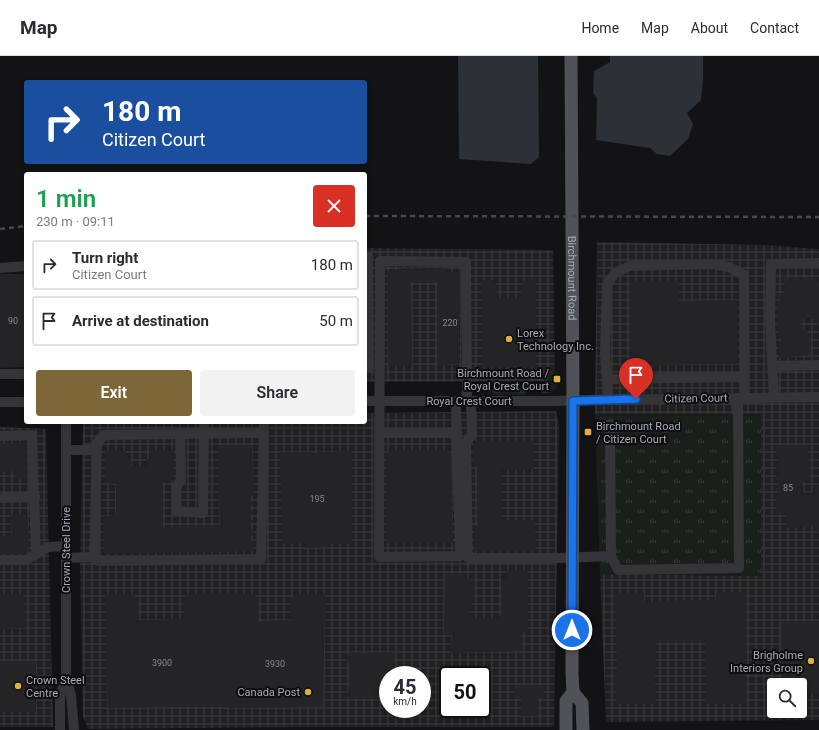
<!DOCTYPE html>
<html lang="en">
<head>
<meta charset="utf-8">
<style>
  :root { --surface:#fff; --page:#f2f2f3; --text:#2b2b33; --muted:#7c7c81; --line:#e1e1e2; --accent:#7d6638 }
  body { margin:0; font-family:Roboto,sans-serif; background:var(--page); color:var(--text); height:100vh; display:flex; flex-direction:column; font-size:15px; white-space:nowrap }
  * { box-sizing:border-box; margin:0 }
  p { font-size:13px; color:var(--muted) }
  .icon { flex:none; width:22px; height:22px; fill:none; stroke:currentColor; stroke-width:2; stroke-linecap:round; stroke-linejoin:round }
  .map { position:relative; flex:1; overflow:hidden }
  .drawer { position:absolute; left:24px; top:116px; width:343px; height:252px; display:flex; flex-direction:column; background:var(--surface); border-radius:4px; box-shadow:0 2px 6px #0003 }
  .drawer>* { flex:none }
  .banner { position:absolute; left:24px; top:24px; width:343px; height:84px; border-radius:4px; box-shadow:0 2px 6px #0003; background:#1a4fa0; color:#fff; overflow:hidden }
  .fabs { position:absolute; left:767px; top:622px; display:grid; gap:8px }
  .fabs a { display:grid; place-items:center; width:40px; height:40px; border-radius:4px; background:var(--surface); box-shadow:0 2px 6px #0003; font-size:20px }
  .speed { position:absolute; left:379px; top:610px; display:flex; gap:8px; font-size:20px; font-weight:700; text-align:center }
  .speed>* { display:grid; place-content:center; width:52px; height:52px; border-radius:50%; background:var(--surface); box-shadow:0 2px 6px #0003; line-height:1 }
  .speed small { font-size:10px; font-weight:400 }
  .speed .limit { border:2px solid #111; border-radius:6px; background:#fff; color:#111 }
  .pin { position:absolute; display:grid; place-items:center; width:34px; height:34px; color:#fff; margin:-41px -17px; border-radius:50% 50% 50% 0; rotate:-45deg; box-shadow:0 0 4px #0007 }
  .pin .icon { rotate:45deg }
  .me { position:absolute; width:44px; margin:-22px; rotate:0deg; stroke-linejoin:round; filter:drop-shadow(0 0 3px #0008) }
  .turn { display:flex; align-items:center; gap:14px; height:84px; padding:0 12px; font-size:18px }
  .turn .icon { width:52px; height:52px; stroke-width:2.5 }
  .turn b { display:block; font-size:28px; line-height:34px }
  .round { display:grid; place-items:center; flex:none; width:42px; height:42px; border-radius:4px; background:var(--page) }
  .overview { display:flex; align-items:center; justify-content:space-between; height:68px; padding:0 12px }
  h1 { font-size:24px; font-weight:600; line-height:30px; color:#1e9e55 }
  .button { display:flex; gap:8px; margin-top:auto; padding:8px 12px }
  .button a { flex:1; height:46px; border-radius:4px; background:var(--accent); color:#fff; font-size:16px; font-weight:600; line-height:46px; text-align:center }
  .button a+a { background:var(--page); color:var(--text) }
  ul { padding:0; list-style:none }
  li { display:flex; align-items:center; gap:12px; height:50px; margin:0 8px 6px; padding:0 4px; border:2px solid var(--line); border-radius:4px }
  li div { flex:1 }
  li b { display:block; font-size:15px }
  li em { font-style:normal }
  header { display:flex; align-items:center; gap:24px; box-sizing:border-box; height:56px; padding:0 20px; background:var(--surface); border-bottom:1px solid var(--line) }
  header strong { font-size:19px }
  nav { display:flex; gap:22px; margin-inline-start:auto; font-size:14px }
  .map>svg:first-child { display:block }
  .industrial { fill:url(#industrial-grid); fill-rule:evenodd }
  .grass { fill:url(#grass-tufts) }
  .water { fill:#2b3137 }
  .building { fill:#242326 }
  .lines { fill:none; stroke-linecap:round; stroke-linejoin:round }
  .minor { stroke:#353539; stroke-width:10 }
  .major { stroke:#515258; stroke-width:13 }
  .rail { stroke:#48494e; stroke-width:2.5; stroke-dasharray:5 4; stroke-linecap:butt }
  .route-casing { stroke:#114b97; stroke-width:10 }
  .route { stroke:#1a73e8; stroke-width:7 }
  .poi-dot { fill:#e1af3f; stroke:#0e0e10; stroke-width:1.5 }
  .labels { text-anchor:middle; stroke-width:4; stroke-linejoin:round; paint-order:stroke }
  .number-label { font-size:9px; fill:#868890 }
  .street-label { font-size:11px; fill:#a6aab4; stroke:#0e0e10 }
  .poi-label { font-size:11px; fill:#a6aab4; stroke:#0e0e10; text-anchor:start }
</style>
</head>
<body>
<header>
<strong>Map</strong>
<nav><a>Home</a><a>Map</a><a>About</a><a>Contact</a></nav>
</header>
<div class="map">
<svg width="819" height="674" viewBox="0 0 819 674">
  <defs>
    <pattern id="industrial-grid" width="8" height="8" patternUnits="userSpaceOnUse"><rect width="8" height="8" fill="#201f22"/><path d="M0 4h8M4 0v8" fill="none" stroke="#3d3d40"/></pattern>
    <pattern id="grass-tufts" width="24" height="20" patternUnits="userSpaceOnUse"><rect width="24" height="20" fill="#1a1f1b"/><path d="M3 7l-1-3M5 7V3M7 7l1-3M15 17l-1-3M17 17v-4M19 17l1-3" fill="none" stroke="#383d3a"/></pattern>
  </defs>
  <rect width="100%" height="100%" fill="#131315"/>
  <g class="industrial">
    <path d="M 597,186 L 765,189 L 819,193 L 819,664 L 606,666 L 600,518 L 761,520 L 761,358 L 595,358 ZM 774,629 L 800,629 L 800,655 L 774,655 Z"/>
    <path d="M 365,192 L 553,194 L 555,325 L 365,326 Z"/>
    <path d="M 556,355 L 559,372 L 554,671 L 327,671 L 88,673 L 83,661 L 80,507 L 83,366 L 365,366 L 365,357 ZM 388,619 L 422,619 L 422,653 L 388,653 ZM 448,619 L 482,619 L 482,653 L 448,653 Z"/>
    <path d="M 0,371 L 46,373 L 53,671 L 0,671 Z"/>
  </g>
  <g class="grass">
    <path d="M 553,315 L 557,315 C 558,328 560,337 543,338 C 539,325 550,326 553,315 Z"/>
    <path d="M 494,328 L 524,328 L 527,330 L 528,333 L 525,339 L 494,339 L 489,336 L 488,333 Z"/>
    <path d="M 595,358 L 761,358 L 761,520 L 600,518 Z"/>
  </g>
  <g class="water">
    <path d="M 458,0 L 538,0 L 539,101 L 531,108 L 459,103 Z"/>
    <path d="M 610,0 L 703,0 L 703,24 L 701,44 L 687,57 L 693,68 L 688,83 L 670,100 L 657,98 L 650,92 L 596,84 L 597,42 L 593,37 L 594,15 L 610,6 Z"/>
  </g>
  <g class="building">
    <path d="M 402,212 L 446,212 L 446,216 L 460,215 L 460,308 L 438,309 L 437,226 L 411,226 L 412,309 L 388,309 L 387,215 L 402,214 Z"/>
    <path d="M 0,218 L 26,218 L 26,311 L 0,312 Z"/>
    <path d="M 783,219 L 791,226 L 794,222 L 798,222 L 801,225 L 804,222 L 808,221 L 811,224 L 814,222 L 819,226 L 819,269 L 808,259 L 799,269 L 810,278 L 811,299 L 779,302 L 778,288 L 781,284 L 778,281 L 777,277 L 780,274 L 777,271 L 777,267 L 780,264 L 777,261 L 777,245 L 780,245 L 779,239 L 785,238 Z"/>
    <path d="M 536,223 L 536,311 L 483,311 L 481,224 L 493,224 L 497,230 L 496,242 L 521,242 L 521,228 L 525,224 Z"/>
    <path d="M 631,225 L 679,225 L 679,245 L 738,244 L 738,308 L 631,309 Z"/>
    <path d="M 475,385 L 534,385 L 534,413 L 501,413 L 502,464 L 535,464 L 536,495 L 474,495 L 474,469 L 478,469 L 477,411 L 473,411 L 473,388 Z"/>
    <path d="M 26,387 L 27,423 L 16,423 L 15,415 L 0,416 L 0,388 Z"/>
    <path d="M 218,389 L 252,389 L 253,439 L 249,442 L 254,447 L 250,451 L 253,458 L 249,461 L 253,466 L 249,470 L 254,477 L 250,481 L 253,486 L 254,495 L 104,498 L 103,460 L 116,459 L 116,428 L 105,427 L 105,395 L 126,395 L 126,402 L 131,402 L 132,410 L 147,411 L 146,403 L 153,403 L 151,395 L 174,394 L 174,422 L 173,424 L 163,426 L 162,472 L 220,470 Z"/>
    <path d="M 776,389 L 808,389 L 809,420 L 799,431 L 808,440 L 819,429 L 819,476 L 812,469 L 809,472 L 805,472 L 802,469 L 798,472 L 787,472 L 787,456 L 776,457 L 776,441 L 779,437 L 776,434 L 776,430 L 779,427 L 776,424 L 776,420 L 779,417 L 776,414 L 776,410 L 779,407 L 777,404 Z"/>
    <path d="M 446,394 L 451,396 L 453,487 L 386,487 L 386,398 L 389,395 Z"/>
    <path d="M 352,395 L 352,488 L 328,488 L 328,491 L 307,492 L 307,487 L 282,488 L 280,396 L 310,396 L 313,399 L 318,396 Z"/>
    <path d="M 28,458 L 29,494 L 24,498 L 0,498 L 0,480 L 12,480 L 11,459 Z"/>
    <path d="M 506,514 L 528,515 L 528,576 L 520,576 L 522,595 L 451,597 L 452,578 L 444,579 L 445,518 L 465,518 L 465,523 L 474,524 L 472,550 L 468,555 L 475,563 L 498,563 L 503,555 L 501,523 L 507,523 Z"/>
    <path d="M 718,536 L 745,536 L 745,597 L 744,597 L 746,648 L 705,648 L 706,615 L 705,614 L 705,585 L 656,585 L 656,615 L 655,615 L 656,648 L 616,648 L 615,613 L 617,613 L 615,537 L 644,537 L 644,547 L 656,547 L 658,545 L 716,544 L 716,539 Z"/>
    <path d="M 218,537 L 253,538 L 258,542 L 258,565 L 291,564 L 290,544 L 294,539 L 325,538 L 323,651 L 228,652 L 228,650 L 108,652 L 105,539 L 133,539 L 138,543 L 138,564 L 185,563 L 183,543 L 187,538 Z"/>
    <path d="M 24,538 L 25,572 L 0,573 L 0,539 Z"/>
    <path d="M 819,565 L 819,637 L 800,637 L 800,629 L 781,629 L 781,566 Z"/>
    <path d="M 351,596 L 360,597 L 392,596 L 395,599 L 393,607 L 393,619 L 388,619 L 388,643 L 381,642 L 352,642 L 347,641 L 349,630 L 349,609 L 347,603 L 348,598 Z"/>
    <rect x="0" y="605" width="36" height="51"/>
    <path d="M 516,629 L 543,629 L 544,640 L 543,643 L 537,643 L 537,660 L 521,660 L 521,643 L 516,643 L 515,640 L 515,632 L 517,632 Z"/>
  </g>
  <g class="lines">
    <g class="minor">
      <path d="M 365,201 L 368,201 L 369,312 L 365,312"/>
      <path d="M 0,212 L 26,210"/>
      <path d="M 773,310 L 819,309"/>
      <path d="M 0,318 L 26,318"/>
      <path d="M 607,323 L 745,321"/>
      <path d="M 774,341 L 770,265 L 771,208 L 819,207"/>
      <path d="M 608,343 L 605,297 L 607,228 L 615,217 L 630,210 L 712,208 L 729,211 L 744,219 L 745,342"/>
      <path d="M 365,345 L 555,345 L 589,344 L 819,341"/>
      <path d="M 0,346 L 26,346"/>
      <path d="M 456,346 L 460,500 L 379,501 L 380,205 L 466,206 L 467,345"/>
      <path d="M 471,346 L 472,379 L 466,386 L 468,502 L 559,502 L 611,500 L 610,368"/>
      <path d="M 380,377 L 457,377"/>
      <path d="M 180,378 L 181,424 L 176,431 L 177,455 L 203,457 L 204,366"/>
      <path d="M 0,380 L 32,379 L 36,498"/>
      <path d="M 66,394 L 97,394"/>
      <path d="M 3,442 L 35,441"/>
      <path d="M 611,500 L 618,514 L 739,512 L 738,342"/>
      <path d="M 94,501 L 99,505 L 261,503 L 264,366"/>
      <path d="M 66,502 L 94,501 L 97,387 L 104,379 L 264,377"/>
      <path d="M 0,504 L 26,504 L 48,491 L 66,490"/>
      <path d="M 66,623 L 71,639 L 74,674"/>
      <path d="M 60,674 L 60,640 L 66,623 L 66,366"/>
    </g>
    <g class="major">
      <path id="s1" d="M 571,0 L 573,345 L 572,617 L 573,636 L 582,647 L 583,674"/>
      <path d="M 566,674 L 566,645 L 573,636"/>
    </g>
    <g class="rail">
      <path d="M 365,160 L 819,161"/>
      <path d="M 0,173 L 26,170"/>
    </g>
  </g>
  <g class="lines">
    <g class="route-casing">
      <path id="route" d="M 572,574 L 573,345 L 636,343"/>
    </g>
    <use href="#route" class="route"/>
  </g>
  <g class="poi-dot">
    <circle cx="509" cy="283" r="4"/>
    <rect x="553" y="319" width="8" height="8" rx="2"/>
    <rect x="584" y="372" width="8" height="8" rx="2"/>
    <circle cx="811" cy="605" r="4"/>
    <circle cx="18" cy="630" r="4"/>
    <circle cx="308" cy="636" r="4"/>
  </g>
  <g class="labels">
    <g class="number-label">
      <text x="13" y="268">90</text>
      <text x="450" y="270">220</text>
      <text x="788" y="435">85</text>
      <text x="317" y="446">195</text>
      <text x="162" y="610">3900</text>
      <text x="275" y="611">3930</text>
    </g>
    <g class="street-label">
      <text dy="4" stroke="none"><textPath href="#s1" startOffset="222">Birchmount Road</textPath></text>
      <text transform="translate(696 342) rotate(-1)" y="4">Citizen Court</text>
      <text x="469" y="349">Royal Crest Court</text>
      <text transform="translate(66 494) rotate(-90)" y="4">Crown Steel Drive</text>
    </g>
    <g class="poi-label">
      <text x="517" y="281">Lorex<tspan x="517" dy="13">Technology Inc.</tspan></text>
      <text x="549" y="321" text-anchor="end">Birchmount Road /<tspan x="549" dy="13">Royal Crest Court</tspan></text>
      <text x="596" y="374">Birchmount Road<tspan x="596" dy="13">/ Citizen Court</tspan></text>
      <text x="803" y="603" text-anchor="end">Brigholme<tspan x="803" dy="13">Interiors Group</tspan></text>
      <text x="26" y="628">Crown Steel<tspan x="26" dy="13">Centre</tspan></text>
      <text x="300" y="640" text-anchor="end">Canada Post</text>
    </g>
  </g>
</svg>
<div class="fabs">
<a><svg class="icon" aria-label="search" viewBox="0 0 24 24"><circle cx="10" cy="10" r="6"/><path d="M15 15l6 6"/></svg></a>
</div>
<div class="speed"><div>45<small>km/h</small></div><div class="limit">50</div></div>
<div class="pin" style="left:636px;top:343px;background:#d93025"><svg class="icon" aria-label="arrive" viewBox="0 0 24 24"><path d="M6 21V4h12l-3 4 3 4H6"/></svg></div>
<svg class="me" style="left:572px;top:574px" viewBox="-20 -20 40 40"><circle r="17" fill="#1a73e8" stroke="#fff" stroke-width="3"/><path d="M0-11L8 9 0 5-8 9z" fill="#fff"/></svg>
<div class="banner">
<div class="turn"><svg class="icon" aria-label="right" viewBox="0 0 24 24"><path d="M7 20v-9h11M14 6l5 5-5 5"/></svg><div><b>180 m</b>Citizen Court</div></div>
</div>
<section class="drawer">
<div class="overview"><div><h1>1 min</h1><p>230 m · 09:11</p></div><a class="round" style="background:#d93025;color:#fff"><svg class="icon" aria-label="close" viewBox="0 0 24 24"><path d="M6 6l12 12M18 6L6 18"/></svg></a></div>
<ul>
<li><svg class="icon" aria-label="right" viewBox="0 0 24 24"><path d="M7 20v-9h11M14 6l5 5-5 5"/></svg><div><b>Turn right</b><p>Citizen Court</p></div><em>180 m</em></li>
<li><svg class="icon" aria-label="arrive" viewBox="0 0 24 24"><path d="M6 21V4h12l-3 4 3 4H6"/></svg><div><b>Arrive at destination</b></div><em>50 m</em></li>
</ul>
<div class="button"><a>Exit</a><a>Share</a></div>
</section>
</div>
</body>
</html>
